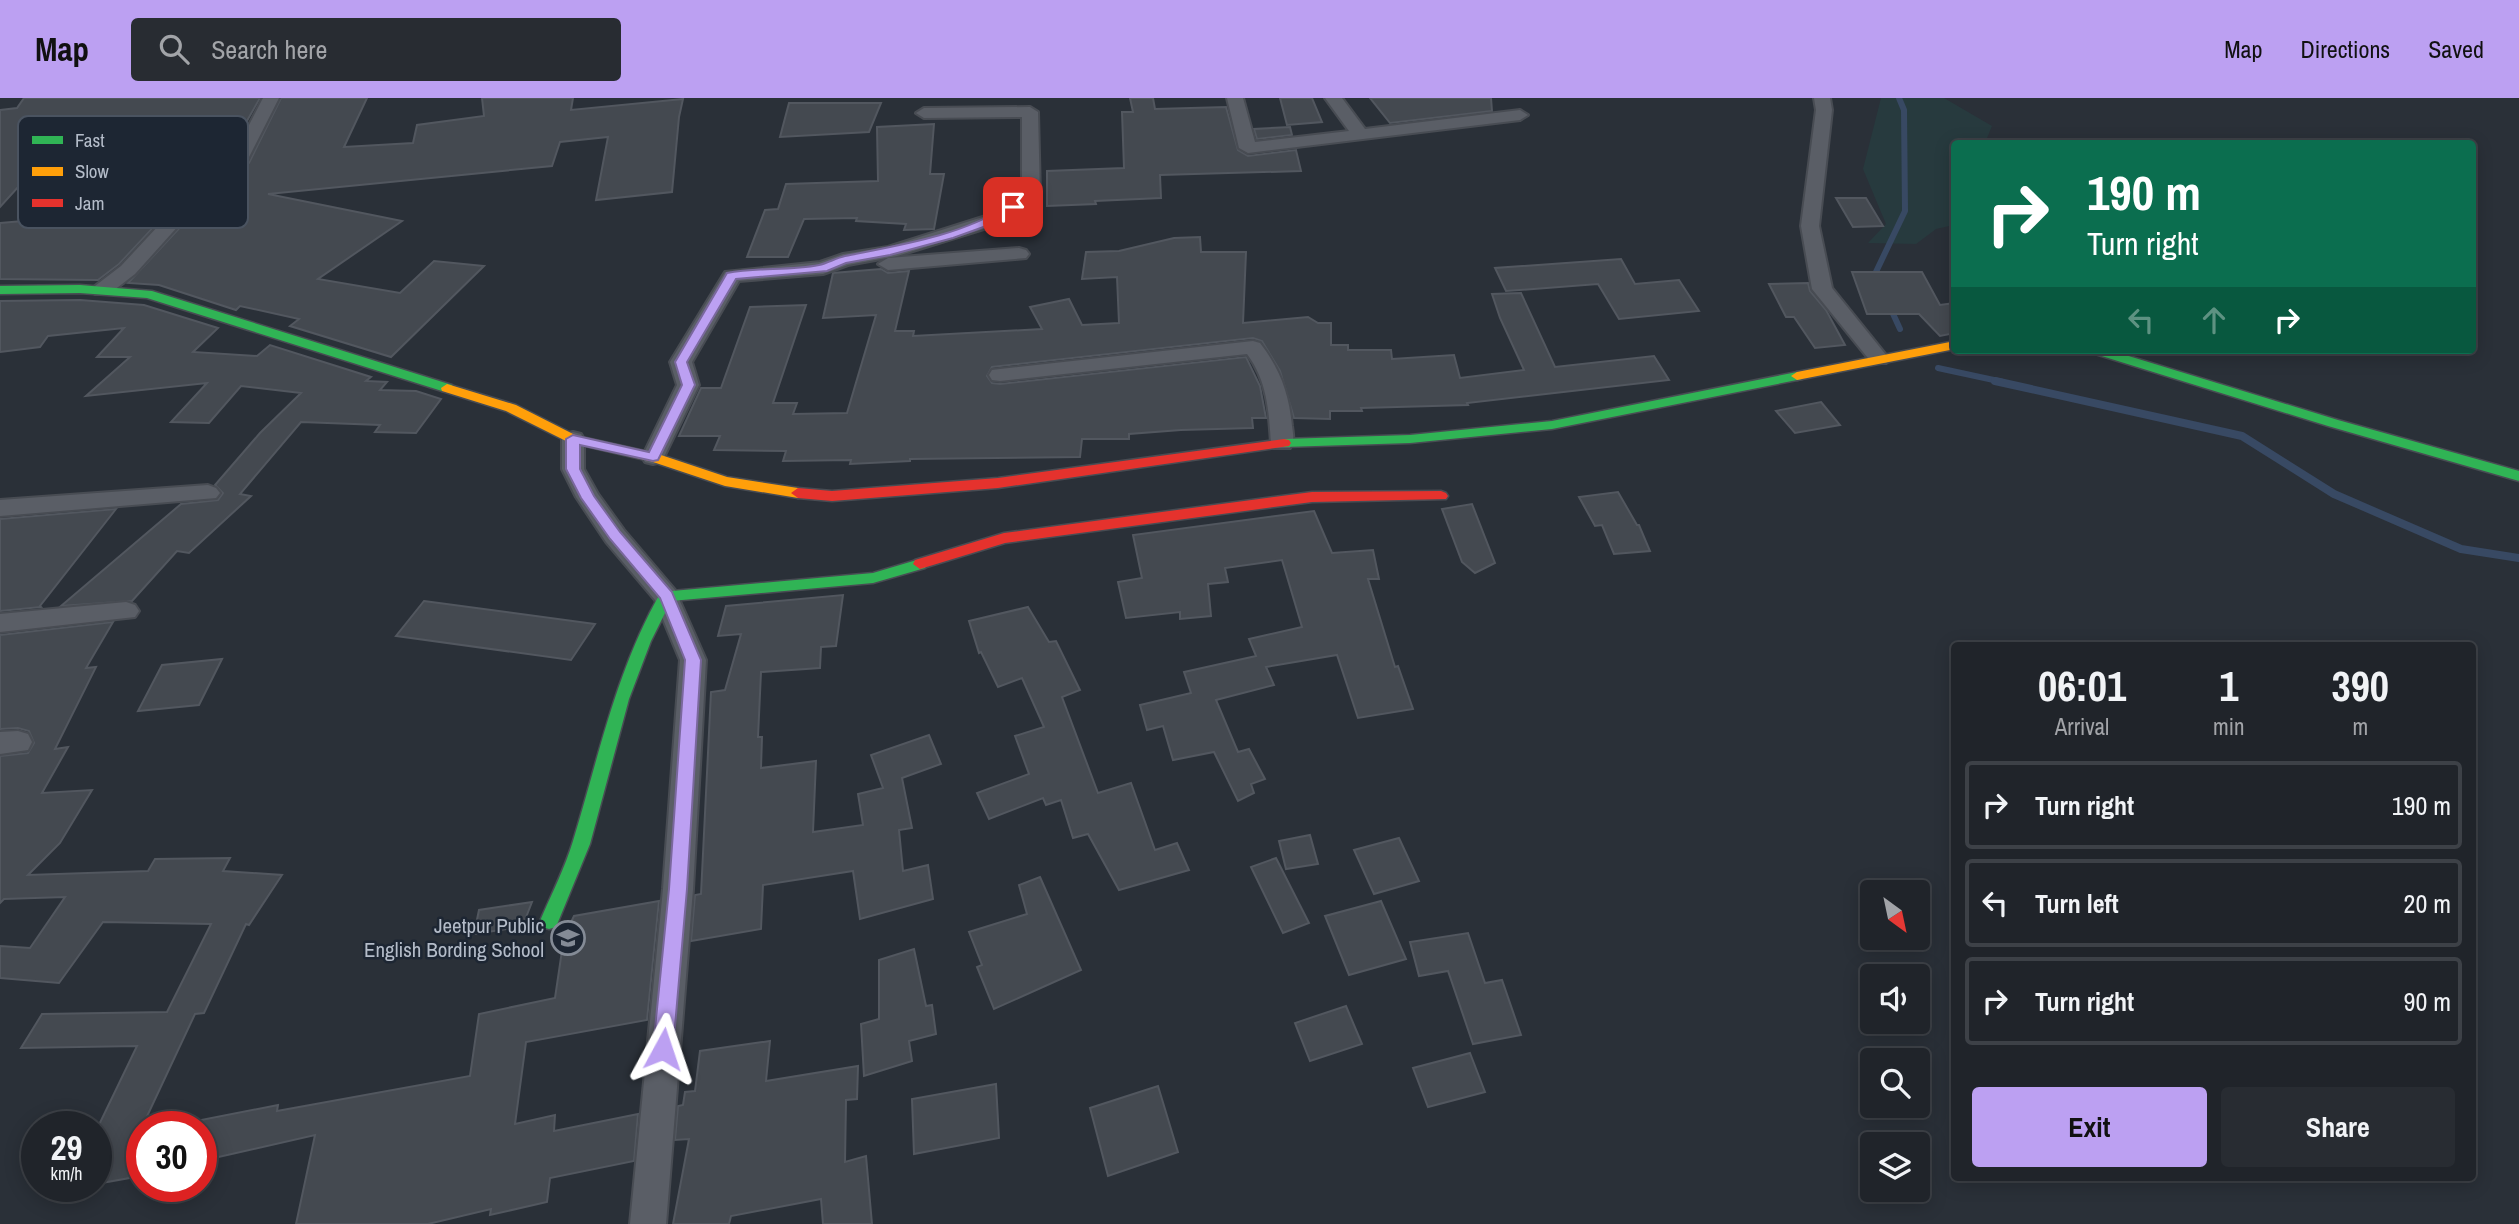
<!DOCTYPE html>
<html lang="en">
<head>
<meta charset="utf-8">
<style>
  :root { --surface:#20242a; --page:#282c32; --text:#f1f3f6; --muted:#a2a4a8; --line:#3d4147; --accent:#bca0f2 }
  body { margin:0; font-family:"Archivo Narrow",sans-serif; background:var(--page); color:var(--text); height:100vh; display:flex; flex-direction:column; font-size:26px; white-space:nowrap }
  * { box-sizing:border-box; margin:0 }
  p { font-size:23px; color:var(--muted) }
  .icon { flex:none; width:38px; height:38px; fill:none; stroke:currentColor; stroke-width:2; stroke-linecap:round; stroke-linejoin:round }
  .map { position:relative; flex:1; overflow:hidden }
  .details { position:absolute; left:1951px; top:544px; width:525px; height:539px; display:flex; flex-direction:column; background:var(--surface); border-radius:7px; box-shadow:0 4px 18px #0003,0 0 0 2px var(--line) }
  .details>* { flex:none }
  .top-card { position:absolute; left:1951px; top:42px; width:525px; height:214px; border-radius:7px; box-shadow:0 4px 18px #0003,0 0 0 2px var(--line); background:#0b6e4f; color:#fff; overflow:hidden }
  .needle { width:46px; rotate:147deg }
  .buttons { position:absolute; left:1860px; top:782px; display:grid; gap:14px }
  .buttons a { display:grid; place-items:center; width:70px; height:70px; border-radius:7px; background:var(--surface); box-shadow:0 4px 18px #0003,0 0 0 2px var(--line); font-size:35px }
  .speed { position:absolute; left:21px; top:1013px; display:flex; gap:14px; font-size:35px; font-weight:700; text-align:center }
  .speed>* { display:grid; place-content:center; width:91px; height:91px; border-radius:50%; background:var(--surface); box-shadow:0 4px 18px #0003,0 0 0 2px var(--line); line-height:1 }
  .speed small { font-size:18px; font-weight:400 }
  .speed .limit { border:10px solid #d22; background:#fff; color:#111 }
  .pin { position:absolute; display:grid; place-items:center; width:60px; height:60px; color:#fff; margin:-30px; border-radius:14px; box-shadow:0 4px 10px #0006 }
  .me { position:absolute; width:77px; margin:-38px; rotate:5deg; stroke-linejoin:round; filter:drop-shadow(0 0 5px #0008) }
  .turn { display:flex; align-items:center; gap:24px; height:147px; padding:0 21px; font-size:32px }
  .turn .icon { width:91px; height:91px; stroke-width:2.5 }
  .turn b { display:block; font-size:49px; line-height:60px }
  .lanes { display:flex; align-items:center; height:66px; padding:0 21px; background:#0003; justify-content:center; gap:35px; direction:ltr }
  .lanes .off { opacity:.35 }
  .eta { display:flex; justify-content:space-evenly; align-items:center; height:119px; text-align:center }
  .eta b { font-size:42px; font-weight:700; line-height:49px }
  .action { display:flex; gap:14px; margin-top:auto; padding:14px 21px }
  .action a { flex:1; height:80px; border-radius:7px; background:var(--accent); color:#111; font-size:28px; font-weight:700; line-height:80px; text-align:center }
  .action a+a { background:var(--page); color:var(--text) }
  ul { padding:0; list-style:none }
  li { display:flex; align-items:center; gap:21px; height:88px; margin:0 14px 10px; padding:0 7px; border:4px solid var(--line); border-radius:7px }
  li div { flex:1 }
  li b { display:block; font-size:26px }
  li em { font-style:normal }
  header { display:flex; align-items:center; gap:42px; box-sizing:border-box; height:98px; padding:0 35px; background:var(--accent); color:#111 }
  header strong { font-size:33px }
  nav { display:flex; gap:38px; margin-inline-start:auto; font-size:24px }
  .search { width:490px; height:63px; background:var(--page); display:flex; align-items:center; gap:18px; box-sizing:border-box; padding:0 24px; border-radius:7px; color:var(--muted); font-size:26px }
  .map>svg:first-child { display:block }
  .green { fill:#273a3e }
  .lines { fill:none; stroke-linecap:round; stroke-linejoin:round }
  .stream-far1 { stroke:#384963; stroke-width:6 }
  .stream { stroke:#384963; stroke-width:8 }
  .building { fill:#444950; stroke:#52575f; stroke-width:2 }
  .street-casing { stroke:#484c53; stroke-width:4 }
  .fast-casing { stroke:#484c53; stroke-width:3 }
  .slow-casing { stroke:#484c53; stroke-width:3 }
  .jam-casing { stroke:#484c53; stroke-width:3 }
  .street { fill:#5a5e66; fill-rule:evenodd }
  .fast { fill:#30b455; fill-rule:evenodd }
  .slow { fill:#ff9f0a; fill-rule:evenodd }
  .jam { fill:#e5322d; fill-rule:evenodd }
  .route { fill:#bca0f2; stroke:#7a689d; stroke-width:2 }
  .labels { text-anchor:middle; stroke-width:5; stroke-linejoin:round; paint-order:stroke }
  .poi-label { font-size:21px; fill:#b4bcc9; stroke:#1d2633; text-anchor:end }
  .key { fill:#1d2633; stroke:#4a5360; stroke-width:2 }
  .key-label { font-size:19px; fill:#b4bcc9 }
</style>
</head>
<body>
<header>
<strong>Map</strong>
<div class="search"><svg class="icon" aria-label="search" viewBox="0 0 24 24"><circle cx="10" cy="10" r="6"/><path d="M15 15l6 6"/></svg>Search here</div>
<nav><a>Map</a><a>Directions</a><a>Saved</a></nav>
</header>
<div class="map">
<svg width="2519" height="1126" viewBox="0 0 2519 1126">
  <rect width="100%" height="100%" fill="#2a3038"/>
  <path class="green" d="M 1881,0 L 1944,0 L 1992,28 L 1985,45 L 1955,46 L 1954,127 L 1936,131 L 1916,146 L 1868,145 L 1886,126 L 1863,71 Z"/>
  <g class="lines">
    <g class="stream-far1">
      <path d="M 1877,182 L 1875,176 L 1905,113 L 1904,12 L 1899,0"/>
      <path d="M 1889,207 L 1900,231"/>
      <path d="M 1938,270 L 2003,284"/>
    </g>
    <path class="stream" d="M 1995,283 L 2242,338 L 2334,396 L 2461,451 L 2519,460"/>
  </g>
  <g class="building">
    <path d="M 24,0 L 260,0 L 227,58 L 117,67 L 136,46 L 48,56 L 0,109 L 0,12 L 17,10 Z"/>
    <path d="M 281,0 L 367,0 L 344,49 L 413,45 L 417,27 L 484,18 L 482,0 L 573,0 L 571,12 L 683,1 L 679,19 L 672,94 L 596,102 L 608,39 L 560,44 L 552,68 L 268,96 L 402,123 L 318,181 L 400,195 L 434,163 L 484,168 L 391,259 L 290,228 L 299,221 L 240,208 L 236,212 L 159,187 L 128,185 L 200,108 L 249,65 Z"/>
    <path d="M 1130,0 L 1153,0 L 1155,11 L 1226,9 L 1238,52 L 1248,58 L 1296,52 L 1301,73 L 1160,77 L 1161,100 L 1095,103 L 1096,106 L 1047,108 L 1047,73 L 1124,70 L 1122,14 L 1133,14 Z"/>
    <path d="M 1280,0 L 1312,0 L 1322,24 L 1287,27 Z"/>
    <path d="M 1370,0 L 1491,0 L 1492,13 L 1390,25 Z"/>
    <path d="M 789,5 L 881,5 L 869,34 L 780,39 Z"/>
    <path d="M 934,26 L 930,76 L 944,76 L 934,131 L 904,132 L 906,126 L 856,123 L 857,120 L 804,121 L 788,159 L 747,159 L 765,112 L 778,111 L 786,86 L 878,83 L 877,29 Z"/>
    <path d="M 1290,29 L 1292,37 L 1257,41 L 1254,31 Z"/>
    <path d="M 1836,100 L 1866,100 L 1883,128 L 1853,129 Z"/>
    <path d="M 164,118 L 119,166 L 98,182 L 0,181 L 0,125 L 58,120 Z"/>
    <path d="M 1200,139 L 1201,154 L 1246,154 L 1243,225 L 1308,219 L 1318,225 L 1331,225 L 1331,247 L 1348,247 L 1348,252 L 1391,252 L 1392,261 L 1454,257 L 1460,280 L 1524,272 L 1500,220 L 1492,196 L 1521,195 L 1555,269 L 1654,258 L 1669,282 L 1467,305 L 1468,307 L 1361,310 L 1362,313 L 1330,313 L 1330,321 L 1294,320 L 1280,273 L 1262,243 L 1253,240 L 992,269 L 987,278 L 992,285 L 1000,286 L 1246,259 L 1260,288 L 1266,320 L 1252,320 L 1253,330 L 1181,332 L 1129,336 L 1129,341 L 1082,341 L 1080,359 L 910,361 L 910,363 L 850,366 L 851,362 L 783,363 L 786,353 L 714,352 L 720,338 L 679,338 L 701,290 L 721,290 L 750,209 L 806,207 L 773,305 L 797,305 L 793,316 L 847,315 L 876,217 L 823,220 L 833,175 L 881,171 L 888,175 L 909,173 L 895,233 L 914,233 L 913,238 L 1042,231 L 1030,209 L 1069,201 L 1082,227 L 1119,225 L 1117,179 L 1082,181 L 1086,154 L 1119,153 L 1174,140 Z"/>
    <path d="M 1621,161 L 1635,186 L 1679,182 L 1699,213 L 1619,221 L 1598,186 L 1506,193 L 1495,170 Z"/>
    <path d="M 1852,174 L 1922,174 L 1940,207 L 1955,205 L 1955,235 L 1940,238 L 1919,216 L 1867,216 Z"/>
    <path d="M 1808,185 L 1810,193 L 1826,212 L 1845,247 L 1815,250 L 1794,219 L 1786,219 L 1769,186 Z"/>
    <path d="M 80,202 L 144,207 L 218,230 L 193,254 L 257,258 L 270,247 L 371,279 L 366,283 L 387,284 L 380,292 L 416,293 L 441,301 L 416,335 L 375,334 L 380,327 L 301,324 L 240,396 L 251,398 L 189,455 L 177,453 L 132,503 L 61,508 L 181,406 L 218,402 L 223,395 L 215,387 L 260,335 L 301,295 L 241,288 L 209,325 L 171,324 L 207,285 L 86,298 L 130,259 L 97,259 L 124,230 L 48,238 L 40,249 L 0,254 L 0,203 Z"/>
    <path d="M 1821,304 L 1840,327 L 1795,335 L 1776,313 Z"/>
    <path d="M 1618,394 L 1637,427 L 1639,427 L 1650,453 L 1614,456 L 1602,427 L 1595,428 L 1579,399 Z"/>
    <path d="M 1472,406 L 1495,465 L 1475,475 L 1462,464 L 1442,411 Z"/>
    <path d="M 116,411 L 40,508 L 41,509 L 0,513 L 0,421 Z"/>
    <path d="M 1314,413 L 1332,455 L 1373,452 L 1379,481 L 1368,481 L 1395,569 L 1398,568 L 1413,611 L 1358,620 L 1337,557 L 1266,569 L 1274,587 L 1216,602 L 1238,654 L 1249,651 L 1265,681 L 1251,686 L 1254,695 L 1238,703 L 1214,654 L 1173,662 L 1163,628 L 1147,632 L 1140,607 L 1191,595 L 1184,574 L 1256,558 L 1249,541 L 1302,529 L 1282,462 L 1225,470 L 1228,484 L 1208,486 L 1211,518 L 1180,521 L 1180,514 L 1126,520 L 1118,484 L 1142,480 L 1133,437 Z"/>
    <path d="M 843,497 L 836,548 L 821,549 L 820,570 L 761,574 L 758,639 L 762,639 L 761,670 L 816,663 L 813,734 L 863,727 L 858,696 L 883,690 L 871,657 L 929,637 L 941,666 L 902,680 L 912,730 L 899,732 L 903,773 L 928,767 L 933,801 L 860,821 L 853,773 L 763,787 L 761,831 L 691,843 L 695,797 L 701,796 L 711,594 L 725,592 L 741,536 L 718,538 L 726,508 Z"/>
    <path d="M 424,503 L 595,526 L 571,562 L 396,538 Z"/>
    <path d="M 1028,509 L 1049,544 L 1056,543 L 1080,592 L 1062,599 L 1098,695 L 1131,685 L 1155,752 L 1177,745 L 1189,772 L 1119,792 L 1088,736 L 1073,740 L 1061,702 L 1046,707 L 1043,700 L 989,721 L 977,695 L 1029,676 L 1015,638 L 1044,629 L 1022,580 L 998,589 L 981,554 L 979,555 L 969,523 Z"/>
    <path d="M 113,524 L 86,570 L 96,569 L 55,651 L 68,649 L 42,695 L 92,692 L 60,745 L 28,777 L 148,773 L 155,761 L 230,760 L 223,773 L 282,777 L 249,827 L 246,826 L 204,915 L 195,916 L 142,1029 L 142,1060 L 135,1079 L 96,1086 L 96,1033 L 137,948 L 21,950 L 42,916 L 167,914 L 211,826 L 103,824 L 59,885 L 0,880 L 0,848 L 30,850 L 65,799 L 4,801 L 0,805 L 0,658 L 28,655 L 34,645 L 29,633 L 18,630 L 0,631 L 0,537 Z"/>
    <path d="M 222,561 L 199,607 L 138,613 L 162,567 Z"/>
    <path d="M 1310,737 L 1318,766 L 1286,771 L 1279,743 Z"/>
    <path d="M 1399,740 L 1419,783 L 1374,796 L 1354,752 Z"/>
    <path d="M 1276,760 L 1309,825 L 1283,835 L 1251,769 Z"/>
    <path d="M 1040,779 L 1081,872 L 994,911 L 977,869 L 982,867 L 969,834 L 1027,816 L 1019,787 Z"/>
    <path d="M 659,803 L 647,922 L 526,944 L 515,1026 L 555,1017 L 554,1033 L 638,1016 L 634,1063 L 550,1080 L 547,1104 L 490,1117 L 491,1111 L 428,1126 L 296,1126 L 315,1037 L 201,1063 L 201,1022 L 278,1007 L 277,1013 L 470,978 L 479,916 L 555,900 L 564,839 L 574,818 Z"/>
    <path d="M 1381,803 L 1406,861 L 1349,877 L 1325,818 Z"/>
    <path d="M 532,804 L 525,822 L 527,828 L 474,836 L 479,812 Z"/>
    <path d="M 1468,835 L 1485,885 L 1502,882 L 1521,937 L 1473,946 L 1448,873 L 1419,878 L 1410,844 Z"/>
    <path d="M 914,851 L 926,908 L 932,907 L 936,936 L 909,943 L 912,963 L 864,978 L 861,926 L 879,921 L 879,862 Z"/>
    <path d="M 1346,908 L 1362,946 L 1310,963 L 1295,925 Z"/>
    <path d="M 770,943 L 766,983 L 858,968 L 857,1001 L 846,1002 L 845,1064 L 866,1058 L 872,1126 L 823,1126 L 821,1101 L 731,1118 L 729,1126 L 673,1126 L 689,1041 L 675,1042 L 678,1008 L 683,1007 L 685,994 L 695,993 L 700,953 Z"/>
    <path d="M 1470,955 L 1485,994 L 1428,1009 L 1413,970 Z"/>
    <path d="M 996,986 L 999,1040 L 914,1056 L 912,1001 Z"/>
    <path d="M 1158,988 L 1178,1054 L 1108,1078 L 1090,1010 Z"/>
  </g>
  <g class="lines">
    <g class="street-casing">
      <g id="street">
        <path d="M 263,0 L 279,0 L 247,63 L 198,106 L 135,176 L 109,196 L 95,196 L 92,192 L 95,188 L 121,168 L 186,98 L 234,56 Z"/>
        <path d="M 1227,0 L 1243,0 L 1255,44 L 1349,33 L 1325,0 L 1342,0 L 1365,31 L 1520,12 L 1528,17 L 1520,22 L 1248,55 L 1239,50 Z"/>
        <path d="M 1814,0 L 1830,0 L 1832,12 L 1819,128 L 1832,190 L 1886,257 L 1890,261 L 1886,265 L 1872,265 L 1812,191 L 1801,128 L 1816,12 Z"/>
        <path d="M 1030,9 L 1038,14 L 1040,98 L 1037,102 L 1003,125 L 897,158 L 848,167 L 823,176 L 739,183 L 692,264 L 699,287 L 664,359 L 661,364 L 653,366 L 645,364 L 642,359 L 677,287 L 670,264 L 725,174 L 820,164 L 843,156 L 888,149 L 989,117 L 1022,96 L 1022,19 L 924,20 L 916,15 L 924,10 Z"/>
        <path d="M 1019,150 L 1026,152 L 1029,156 L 1026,160 L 888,172 L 878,166 L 888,160 Z"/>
        <path d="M 1253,243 L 1260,245 C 1280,271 1289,296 1292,328 C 1293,336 1295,343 1290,350 L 1274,350 L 1271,345 C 1269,313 1267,282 1247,256 L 1000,283 L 992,282 L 989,277 L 992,272 L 1000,271 Z"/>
        <path d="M 573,334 L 581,336 L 584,341 L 584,371 L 598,396 L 624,432 L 675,492 L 706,562 L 693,791 L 666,1126 L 630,1126 L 663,791 L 680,562 L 655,502 L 606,444 L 576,399 L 562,371 L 562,341 L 565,336 Z"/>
        <path d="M 208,387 L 216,390 L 220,395 L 216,400 L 0,418 L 0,402 Z"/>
        <path d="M 126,504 L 135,507 L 139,513 L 135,519 L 0,534 L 0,516 Z"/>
        <path d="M 18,633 L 28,636 L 32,644 L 28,652 L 0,656 L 0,634 Z"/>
      </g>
    </g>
    <g class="fast-casing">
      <g id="fast">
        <path d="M 80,187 L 152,193 L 452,287 L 453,290 L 452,293 L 442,293 L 147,200 L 80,195 L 0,196 L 0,188 Z"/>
        <path d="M 2090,252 L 2109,252 L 2338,322 L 2519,373 L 2519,383 L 2328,328 L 2092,255 Z"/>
        <path d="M 1797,274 L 1803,278 L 1802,281 L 1552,331 L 1410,345 L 1284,349 L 1277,345 L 1284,341 L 1410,337 L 1552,323 Z"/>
        <path d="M 920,461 L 927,466 L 925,470 L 873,485 L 671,503 L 651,543 L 629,601 L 590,746 L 556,829 L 549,831 L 542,829 L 540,823 C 551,797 565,770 573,743 C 599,658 616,572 661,494 L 873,475 Z"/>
      </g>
    </g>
    <g class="slow-casing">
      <g id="slow">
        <path d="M 1955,243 L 1955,251 L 1797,282 L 1791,278 L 1797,274 Z"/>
        <path d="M 447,286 L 516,307 L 577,338 L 658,356 L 727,379 L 798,390 L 805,395 L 798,400 L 725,388 L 650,363 L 568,344 L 506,313 L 442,293 L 441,290 Z"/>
      </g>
    </g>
    <g class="jam-casing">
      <g id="jam">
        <path d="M 1284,341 L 1289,342 L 1291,345 L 1289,348 L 998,390 L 832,403 L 798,400 L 791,395 L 798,390 L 832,393 L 998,380 Z"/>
        <path d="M 1441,393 L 1446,395 L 1448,398 L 1446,401 L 1312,404 L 1005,445 L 920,471 L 913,466 L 915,462 L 1004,435 L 1312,394 Z"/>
      </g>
    </g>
    <use href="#street" class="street"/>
    <use href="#fast" class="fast"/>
    <use href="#slow" class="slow"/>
    <use href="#jam" class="jam"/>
  </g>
  <path class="route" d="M 1009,107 L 1019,109 L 1000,123 L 953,140 L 890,157 L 846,165 L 827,173 L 736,181 L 687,264 L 695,287 L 658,362 L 653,363 L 580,347 L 580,371 L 594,398 L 620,434 L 672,494 L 701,562 L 687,791 L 673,951 L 670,958 L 663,961 L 656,958 L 653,951 L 669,791 L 685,562 L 660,500 L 610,441 L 581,400 L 566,371 L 566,341 L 573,337 L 649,354 L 682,287 L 675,264 L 727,175 C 757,169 789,173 819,167 C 828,165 836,160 845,158 C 900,147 961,138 1009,107 Z"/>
  <defs>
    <g id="school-ring" transform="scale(1.75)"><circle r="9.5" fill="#1d2633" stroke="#848b96" stroke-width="1.5"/><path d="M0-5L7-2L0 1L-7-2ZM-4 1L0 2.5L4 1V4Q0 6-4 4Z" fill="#848b96"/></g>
  </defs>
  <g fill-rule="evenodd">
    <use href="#school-ring" x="568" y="840"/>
  </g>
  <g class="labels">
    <g class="poi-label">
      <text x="544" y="835">Jeetpur Public<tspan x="544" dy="24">English Bording School</tspan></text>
    </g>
  </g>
  <rect x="18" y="18" width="230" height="112" rx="10" class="key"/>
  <rect x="32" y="38" width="31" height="8" fill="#30b455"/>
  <rect x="32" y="69" width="31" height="9" fill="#ff9f0a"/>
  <rect x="32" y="101" width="31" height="8" fill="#e5322d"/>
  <g class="key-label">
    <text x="75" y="49">Fast</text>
    <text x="75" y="80">Slow</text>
    <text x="75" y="112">Jam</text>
  </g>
</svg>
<div class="buttons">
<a><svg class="needle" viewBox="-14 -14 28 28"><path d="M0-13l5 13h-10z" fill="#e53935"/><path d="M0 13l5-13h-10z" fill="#a2a4a8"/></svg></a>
<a><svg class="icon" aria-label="sound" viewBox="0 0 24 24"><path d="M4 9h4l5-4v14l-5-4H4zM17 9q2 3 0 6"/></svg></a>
<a><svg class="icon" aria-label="search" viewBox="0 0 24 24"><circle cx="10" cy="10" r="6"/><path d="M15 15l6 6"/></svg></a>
<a><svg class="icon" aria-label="layers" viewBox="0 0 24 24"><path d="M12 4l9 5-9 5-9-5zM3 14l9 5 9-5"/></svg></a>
</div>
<div class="speed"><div>29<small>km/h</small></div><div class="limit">30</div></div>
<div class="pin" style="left:1013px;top:109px;background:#d93025"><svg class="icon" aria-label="arrive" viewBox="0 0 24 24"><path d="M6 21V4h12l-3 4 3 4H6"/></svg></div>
<svg class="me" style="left:663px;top:951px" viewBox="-20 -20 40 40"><path d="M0-17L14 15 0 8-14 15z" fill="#bca0f2" stroke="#fff" stroke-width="4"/></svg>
<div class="top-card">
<div class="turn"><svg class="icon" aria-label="right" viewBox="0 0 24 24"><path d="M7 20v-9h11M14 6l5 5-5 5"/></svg><div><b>190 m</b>Turn right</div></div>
<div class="lanes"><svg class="icon off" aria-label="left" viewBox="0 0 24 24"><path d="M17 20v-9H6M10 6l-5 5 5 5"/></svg><svg class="icon off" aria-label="ahead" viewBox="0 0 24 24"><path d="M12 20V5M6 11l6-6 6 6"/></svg><svg class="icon" aria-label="right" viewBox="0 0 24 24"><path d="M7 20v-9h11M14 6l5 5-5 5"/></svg></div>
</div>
<section class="details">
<div class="eta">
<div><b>06:01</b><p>Arrival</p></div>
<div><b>1</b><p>min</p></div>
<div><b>390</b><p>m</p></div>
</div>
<ul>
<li><svg class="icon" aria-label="right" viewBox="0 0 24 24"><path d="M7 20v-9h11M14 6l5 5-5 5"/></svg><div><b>Turn right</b></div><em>190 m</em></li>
<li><svg class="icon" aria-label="left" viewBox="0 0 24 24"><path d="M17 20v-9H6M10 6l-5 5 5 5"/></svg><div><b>Turn left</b></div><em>20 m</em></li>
<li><svg class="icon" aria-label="right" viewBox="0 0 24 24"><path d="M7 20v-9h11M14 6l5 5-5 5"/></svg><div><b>Turn right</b></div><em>90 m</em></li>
</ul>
<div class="action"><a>Exit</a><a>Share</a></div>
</section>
</div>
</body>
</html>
